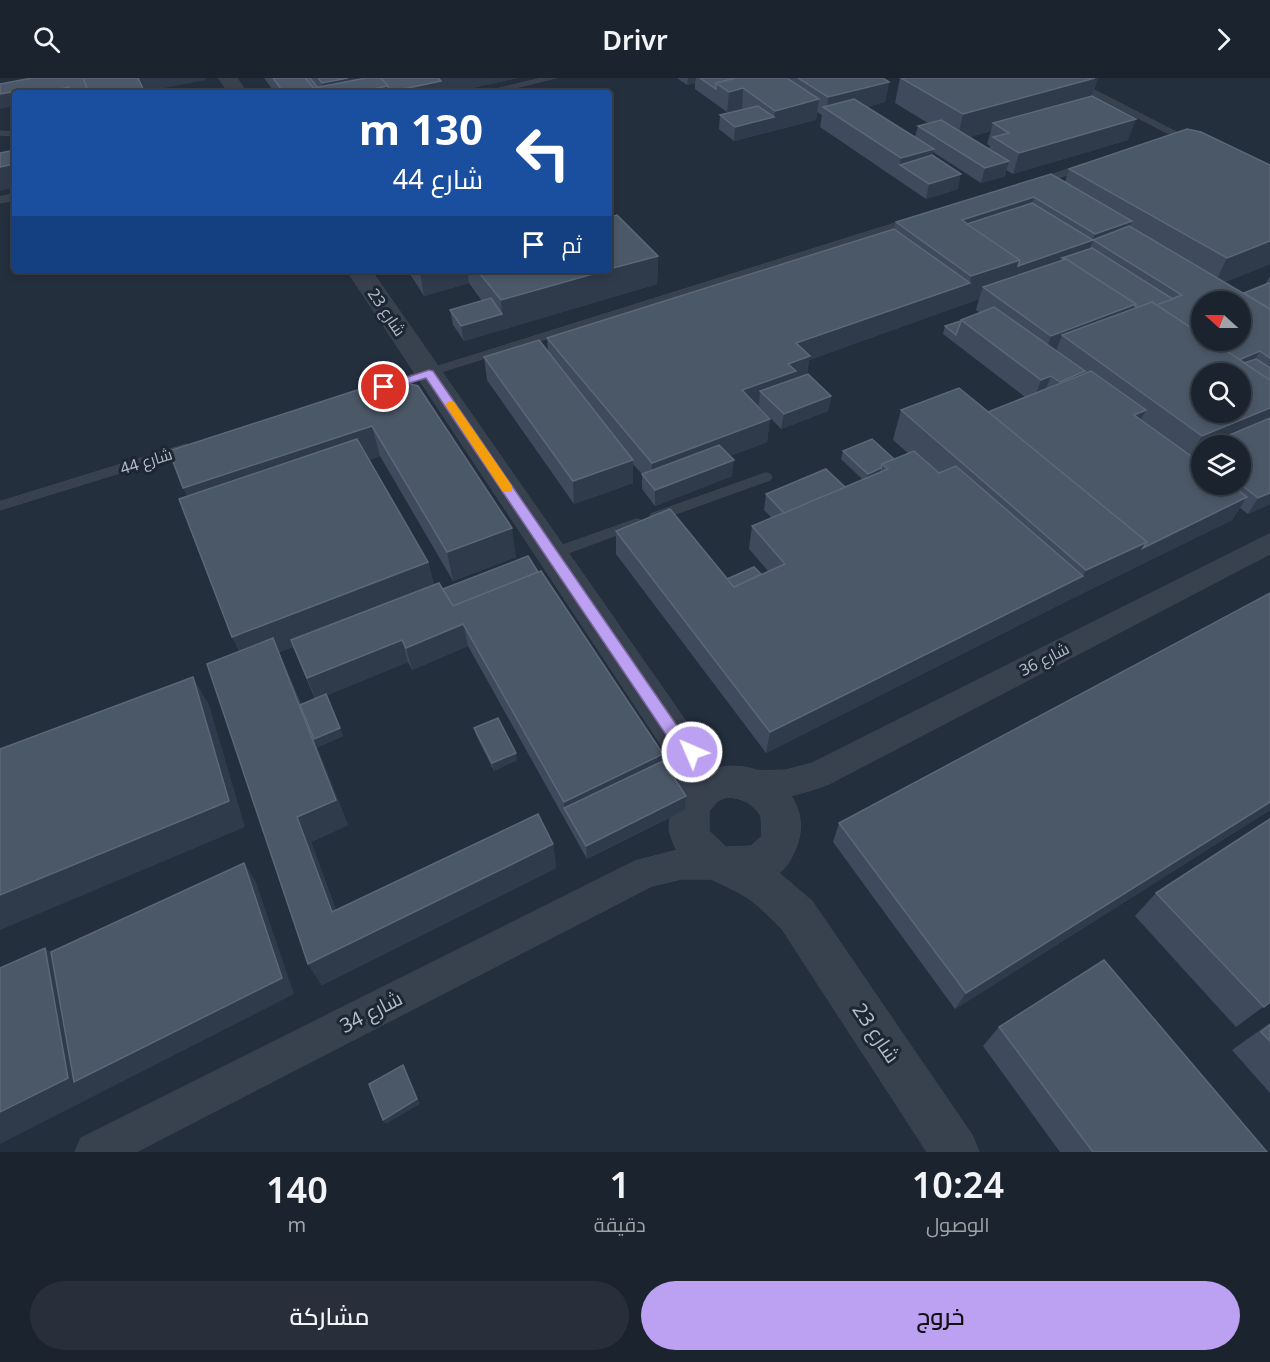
<!DOCTYPE html>
<html lang="ar">
<head>
<meta charset="utf-8">
<style>
  :root { --surface:#1b232e; --page:#282f3a; --text:#f1f3f6; --muted:#a0a4aa; --line:#39404a; --accent:#bca0f2 }
  body { margin:0; font-family:"Noto Sans",Cairo,sans-serif; background:var(--page); color:var(--text); direction:rtl; height:100vh; display:flex; flex-direction:column; font-size:22px; white-space:nowrap }
  * { box-sizing:border-box; margin:0 }
  p { font-size:20px; color:var(--muted) }
  .icon { flex:none; width:33px; height:33px; fill:none; stroke:currentColor; stroke-width:2; stroke-linecap:round; stroke-linejoin:round }
  .map { position:relative; height:1074px; overflow:hidden; direction:ltr }
  .side { display:flex; flex-direction:column; background:var(--surface); flex:1 }
  .side>* { flex:none }
  .guide { position:absolute; left:12px; top:12px; width:600px; height:183px; border-radius:6px; box-shadow:0 3px 9px #0003,0 0 0 2px var(--line); direction:rtl; background:#1a4fa0; color:#fff; overflow:hidden }
  .needle { width:39px; rotate:291deg }
  .tools { position:absolute; left:1191px; top:213px; display:grid; gap:12px }
  .tools a { display:grid; place-items:center; width:60px; height:60px; border-radius:50%; background:var(--surface); box-shadow:0 3px 9px #0003,0 0 0 2px var(--line); font-size:30px }
  .pin { position:absolute; display:grid; place-items:center; width:51px; height:51px; color:#fff; margin:-26px; border:3px solid #fff; border-radius:50%; box-shadow:0 2px 6px #0007 }
  .me { position:absolute; width:66px; margin:-33px; rotate:315deg; stroke-linejoin:round; filter:drop-shadow(0 0 4px #0008) }
  .turn { display:flex; align-items:center; gap:21px; height:126px; padding:0 30px; font-size:27px }
  .turn .icon { width:78px; height:78px; stroke-width:2.5 }
  .turn b { display:block; font-size:42px; line-height:51px }
  .then { display:flex; align-items:center; height:57px; padding:0 30px; background:#0003; gap:12px; font-size:22px }
  .eta { display:flex; justify-content:space-evenly; align-items:center; height:102px; text-align:center }
  .eta b { font-size:36px; font-weight:600; line-height:42px }
  .cta { display:flex; gap:12px; margin-top:auto; padding:12px 30px }
  .cta a { flex:1; height:69px; border-radius:36px; background:var(--accent); color:#111; font-size:24px; font-weight:600; line-height:69px; text-align:center }
  .cta a+a { background:var(--page); color:var(--text) }
  header { display:flex; justify-content:space-between; align-items:center; height:78px; padding:0 30px; background:var(--surface); font-size:27px; font-weight:600 }
  .map>svg:first-child { display:block }
  .lines { fill:none; stroke-linecap:round; stroke-linejoin:round }
  .service-casing { stroke:#414a57; stroke-width:1 }
  .minor-casing { stroke:#414a57; stroke-width:1 }
  .tertiary-casing { stroke:#414a57; stroke-width:1 }
  .service { fill:#38414e; fill-rule:evenodd }
  .minor { fill:#38414e; fill-rule:evenodd }
  .tertiary { fill:#38414e; fill-rule:evenodd }
  .wall { fill:#3f4b5c; fill-rule:evenodd }
  .shaded-wall { fill:#2f3b4b }
  .building { fill:#4b5868; stroke:#5c6777; stroke-width:1.5; fill-rule:evenodd }
  .route { fill:#bca0f2; stroke:#7a689d; stroke-width:1.5 }
  .slow { fill:#f59e0b }
  .labels { text-anchor:middle; stroke-width:6; stroke-linejoin:round; paint-order:stroke }
  .street-label { font-size:16px; fill:#b4bcc9; stroke:#1d2633 }
  .near-street-label { font-size:20px; fill:#b4bcc9; stroke:#1d2633 }
</style>
</head>
<body>
<header><svg class="icon" aria-label="forward" viewBox="0 0 24 24"><path d="M9 5l7 7-7 7"/></svg>Drivr<svg class="icon" aria-label="search" viewBox="0 0 24 24"><circle cx="10" cy="10" r="6"/><path d="M15 15l6 6"/></svg></header>
<div class="map">
<svg width="1270" height="1074" viewBox="0 0 1270 1074">
  <rect width="100%" height="100%" fill="#242f3e"/>
  <g class="lines">
    <g class="service-casing">
      <g id="service">
        <path d="M 542,0 L 556,0 L 494,15 L 480,15 Z"/>
        <path d="M 1061,0 L 1071,0 L 1196,64 L 1189,66 Z"/>
        <path d="M 0,53 L 15,54 L 15,58 L 0,57 Z"/>
        <path d="M 1083,86 L 1087,89 L 1086,91 L 1039,106 L 1035,103 Z"/>
        <path d="M 15,116 L 15,122 L 0,125 L 0,119 Z"/>
        <path d="M 912,140 L 916,143 L 915,145 L 387,311 L 383,312 L 378,309 L 379,307 Z"/>
        <path d="M 187,366 L 193,370 L 191,373 L 0,432 L 0,424 Z"/>
        <path d="M 766,395 L 770,396 L 772,399 L 770,402 L 659,442 L 651,442 L 649,439 L 651,436 Z"/>
        <path d="M 637,441 L 641,442 L 643,445 L 641,448 L 552,481 L 546,476 L 547,473 Z"/>
      </g>
    </g>
    <g class="minor-casing">
      <g id="minor">
        <path d="M 1270,456 L 1270,476 L 829,706 C 803,716 768,726 741,717 L 737,707 L 741,697 L 752,693 L 786,692 L 812,685 Z"/>
        <path d="M 682,771 L 719,771 L 731,775 L 735,786 L 731,797 L 719,801 L 682,801 L 652,808 L 136,1074 L 75,1074 L 81,1060 L 635,783 Z"/>
      </g>
    </g>
    <g class="tertiary-casing">
      <g id="tertiary">
        <path d="M 219,0 L 237,0 L 247,15 L 229,15 Z"/>
        <path d="M 347,192 L 371,192 L 692,652 L 709,693 C 758,673 819,719 795,772 C 791,781 787,789 779,795 L 812,823 L 972,1057 L 979,1074 L 927,1074 L 782,851 C 772,842 763,831 752,823 C 719,799 682,800 670,755 C 667,743 673,735 674,724 C 676,706 669,686 663,670 ZM 727,719 C 743,720 752,725 761,738 L 762,758 L 751,768 L 726,769 L 709,753 L 709,733 L 718,723 Z"/>
      </g>
    </g>
    <use href="#service" class="service"/>
    <use href="#minor" class="minor"/>
    <use href="#tertiary" class="tertiary"/>
  </g>
  <g class="wall">
    <path d="M 264,0 L 517,0 L 449,15 L 275,15 Z"/>
    <path d="M 677,0 L 883,0 L 889,4 L 885,24 L 867,29 L 915,59 L 918,48 L 928,45 L 895,25 L 900,0 L 1098,0 L 1091,19 L 1128,62 L 1013,96 L 1006,92 L 1005,98 L 981,105 L 933,74 L 932,77 L 958,111 L 926,121 L 820,49 L 822,37 L 817,34 L 816,42 L 734,63 L 719,51 L 720,37 L 743,32 L 742,31 L 727,34 L 695,11 L 695,5 L 687,7 ZM 991,53 L 987,66 L 990,68 L 989,71 L 969,59 Z"/>
    <path d="M 1270,87 L 1270,186 L 1225,204 L 1244,215 L 1265,207 L 1270,198 L 1270,426 L 1248,436 L 1240,430 L 1232,442 L 1071,521 L 766,675 L 616,476 L 616,453 L 727,501 L 761,496 L 768,493 L 749,471 L 752,448 L 772,440 L 764,432 L 766,416 L 845,409 L 863,402 L 841,381 L 843,373 L 894,381 L 908,375 L 893,362 L 901,332 L 988,334 L 1025,319 L 943,256 L 945,248 L 980,235 L 976,232 L 979,221 L 809,282 L 807,296 L 831,318 L 828,333 L 781,351 L 759,328 L 758,329 L 770,341 L 767,364 L 730,378 L 732,398 L 655,428 L 642,411 L 642,396 L 633,386 L 633,405 L 574,426 L 487,302 L 484,279 L 548,274 L 547,260 L 894,151 L 896,144 L 1065,104 L 1069,91 ZM 1202,368 L 1240,368 L 1240,406 L 1202,406 Z"/>
    <path d="M 658,178 L 657,206 L 464,263 L 453,247 L 450,232 L 482,223 L 469,205 L 424,218 L 410,196 L 409,192 L 609,192 Z"/>
    <path d="M 391,301 L 516,479 L 453,503 L 380,378 L 369,382 L 428,484 L 434,507 L 443,511 L 663,683 L 686,718 L 685,732 L 587,781 L 468,568 L 412,592 L 408,584 L 327,617 L 343,658 L 318,669 L 313,659 L 348,747 L 311,764 L 336,832 L 553,766 L 556,790 L 322,907 L 308,886 L 239,573 L 187,418 ZM 293,569 L 315,621 L 301,626 L 279,574 Z"/>
    <path d="M 1270,515 L 1270,732 L 955,931 L 833,764 L 839,745 Z"/>
    <path d="M 474,650 L 517,682 L 494,693 L 476,657 Z"/>
    <path d="M 1156,815 L 1270,924 L 1236,949 L 1135,838 Z"/>
    <path d="M 1270,945 L 1270,1015 L 1232,972 Z"/>
    <path d="M 999,949 L 1267,1074 L 1060,1074 L 983,968 Z"/>
  </g>
  <g class="shaded-wall">
    <path d="M 137,0 L 206,0 L 206,2 L 143,14 Z"/>
    <path d="M 348,0 L 373,0 L 388,8 L 441,3 L 440,0 L 489,0 L 490,6 L 449,15 L 324,15 L 322,5 Z"/>
    <path d="M 489,0 L 517,0 L 490,6 Z"/>
    <path d="M 688,0 L 696,0 L 695,5 L 687,7 Z"/>
    <path d="M 1095,0 L 1098,0 L 1089,25 L 993,45 L 991,53 L 957,63 L 963,36 Z"/>
    <path d="M 889,4 L 885,24 L 836,37 L 827,31 L 828,19 Z"/>
    <path d="M 69,9 L 72,15 L 38,15 Z"/>
    <path d="M 743,10 L 742,31 L 727,34 L 729,14 Z"/>
    <path d="M 11,14 L 15,19 L 15,28 L 0,31 L 0,16 Z"/>
    <path d="M 819,21 L 816,42 L 734,63 L 735,49 L 774,39 L 775,33 Z"/>
    <path d="M 1136,41 L 1128,62 L 1013,96 L 1019,75 Z"/>
    <path d="M 934,71 L 929,92 L 900,87 L 901,80 Z"/>
    <path d="M 15,79 L 15,109 L 0,113 L 0,82 Z"/>
    <path d="M 1009,83 L 1005,98 L 981,105 L 985,90 Z"/>
    <path d="M 961,96 L 958,111 L 926,121 L 929,106 Z"/>
    <path d="M 1034,119 L 1025,147 L 980,162 L 962,142 Z"/>
    <path d="M 1132,143 L 1120,172 L 1093,162 L 1084,184 L 1095,156 Z"/>
    <path d="M 1093,162 L 1084,184 L 1062,180 L 1057,194 L 983,209 L 979,221 L 809,282 L 806,301 L 760,313 L 759,328 L 739,335 L 742,312 L 788,286 L 796,265 L 970,205 L 971,198 L 1020,182 Z"/>
    <path d="M 1270,163 L 1270,186 L 1213,209 L 1227,180 Z"/>
    <path d="M 658,178 L 657,206 L 464,263 L 461,248 L 502,236 L 501,222 Z"/>
    <path d="M 432,192 L 467,192 L 469,205 L 424,218 L 420,195 Z"/>
    <path d="M 1136,226 L 1126,249 L 1062,257 L 1055,276 L 1043,281 L 1051,258 Z"/>
    <path d="M 1260,273 L 1247,296 L 1236,283 Z"/>
    <path d="M 1085,293 L 1076,316 L 1050,327 L 1060,304 Z"/>
    <path d="M 1051,298 L 1042,321 L 1033,324 L 1041,302 Z"/>
    <path d="M 831,318 L 828,333 L 781,351 L 784,336 Z"/>
    <path d="M 1270,330 L 1270,351 L 1213,364 L 1211,368 L 1202,368 L 1202,381 L 1190,380 L 1202,358 Z"/>
    <path d="M 1146,332 L 1134,355 L 1134,337 Z"/>
    <path d="M 770,341 L 767,364 L 651,408 L 652,385 Z"/>
    <path d="M 372,348 L 380,378 L 197,439 L 183,410 Z"/>
    <path d="M 633,382 L 633,405 L 574,426 L 573,403 Z"/>
    <path d="M 734,382 L 732,398 L 655,428 L 655,412 Z"/>
    <path d="M 881,390 L 879,398 L 866,404 L 868,396 Z"/>
    <path d="M 1270,415 L 1270,426 L 1248,436 L 1258,420 Z"/>
    <path d="M 1247,419 L 1232,442 L 1071,521 L 766,675 L 770,654 L 1083,498 L 1086,492 Z"/>
    <path d="M 512,450 L 516,479 L 453,503 L 447,474 Z"/>
    <path d="M 428,484 L 435,513 L 279,574 L 348,747 L 311,764 L 345,857 L 332,834 L 297,739 L 246,587 L 232,559 Z"/>
    <path d="M 544,515 L 464,548 L 468,568 L 412,592 L 406,570 Z"/>
    <path d="M 402,562 L 408,584 L 316,622 L 307,600 Z"/>
    <path d="M 193,599 L 209,627 L 245,749 L 0,852 L 0,817 Z"/>
    <path d="M 340,650 L 343,658 L 318,669 L 314,661 Z"/>
    <path d="M 516,675 L 517,682 L 494,693 L 492,685 Z"/>
    <path d="M 663,676 L 662,697 L 564,730 L 564,724 Z"/>
    <path d="M 686,718 L 685,732 L 587,781 L 586,768 Z"/>
    <path d="M 1270,724 L 1270,732 L 955,931 L 966,915 Z"/>
    <path d="M 553,766 L 556,790 L 322,907 L 308,886 Z"/>
    <path d="M 244,785 L 256,804 L 294,916 L 0,1066 L 0,1034 L 45,870 L 71,891 Z"/>
    <path d="M 403,987 L 420,1026 L 386,1046 L 383,1042 Z"/>
  </g>
  <g class="building">
    <path d="M 32,0 L 83,0 L 89,15 L 71,15 L 69,9 L 38,15 L 15,15 L 15,19 L 13,20 L 11,14 L 0,16 L 0,6 Z"/>
    <path d="M 83,0 L 138,0 L 145,15 L 89,15 Z"/>
    <path d="M 273,0 L 305,0 L 314,10 L 366,0 L 381,0 L 388,8 L 352,15 L 284,15 Z"/>
    <path d="M 305,0 L 310,0 L 318,10 L 314,10 Z"/>
    <path d="M 318,0 L 348,0 L 322,5 Z"/>
    <path d="M 381,0 L 438,0 L 441,3 L 389,14 L 388,8 Z"/>
    <path d="M 700,0 L 736,0 L 716,5 L 716,11 Z"/>
    <path d="M 736,0 L 787,0 L 819,21 L 775,33 L 743,10 L 729,14 L 716,5 Z"/>
    <path d="M 798,0 L 883,0 L 889,4 L 828,19 Z"/>
    <path d="M 901,0 L 1095,0 L 963,36 Z"/>
    <path d="M 1092,18 L 1136,41 L 1019,75 L 993,59 L 1009,55 L 993,45 Z"/>
    <path d="M 854,21 L 934,71 L 901,80 L 823,29 Z"/>
    <path d="M 758,28 L 774,39 L 735,49 L 720,37 Z"/>
    <path d="M 941,42 L 1009,83 L 985,90 L 918,48 Z"/>
    <path d="M 1187,51 L 1201,54 L 1270,87 L 1270,163 L 1227,180 L 1069,91 Z"/>
    <path d="M 15,72 L 15,86 L 0,89 L 0,75 Z"/>
    <path d="M 932,77 L 961,96 L 929,106 L 900,87 Z"/>
    <path d="M 1051,96 L 1132,143 L 1095,156 L 1034,119 L 962,142 L 1020,182 L 971,198 L 896,144 Z"/>
    <path d="M 1032,125 L 1093,162 L 1018,188 L 1020,182 L 967,146 Z"/>
    <path d="M 617,137 L 658,178 L 609,191 L 609,139 Z"/>
    <path d="M 1129,148 L 1270,231 L 1270,280 L 1260,273 L 1239,282 L 1210,262 L 1240,262 L 1240,224 L 1202,224 L 1202,257 L 1156,227 L 1182,217 L 1093,162 Z"/>
    <path d="M 894,151 L 970,205 L 796,265 L 810,278 L 788,286 L 796,293 L 742,312 L 770,341 L 652,385 L 547,260 Z"/>
    <path d="M 1092,170 L 1173,221 L 1156,227 L 1152,224 L 1138,229 L 1135,228 L 1136,226 L 1066,181 L 1064,181 L 1062,180 Z"/>
    <path d="M 1066,181 L 1136,226 L 1051,258 L 983,209 Z"/>
    <path d="M 418,192 L 432,192 L 420,195 Z"/>
    <path d="M 477,192 L 607,192 L 501,222 Z"/>
    <path d="M 1269,205 L 1270,206 L 1270,231 L 1244,215 Z"/>
    <path d="M 491,220 L 502,236 L 461,248 L 450,232 Z"/>
    <path d="M 1152,224 L 1202,257 L 1202,262 L 1210,262 L 1270,302 L 1270,330 L 1202,358 L 1062,257 ZM 1202,296 L 1240,296 L 1240,334 L 1202,334 Z"/>
    <path d="M 994,229 L 1085,293 L 1060,304 L 1051,298 L 1041,302 L 961,242 Z"/>
    <path d="M 961,243 L 956,257 L 945,248 Z"/>
    <path d="M 539,262 L 633,382 L 573,403 L 484,279 Z"/>
    <path d="M 1256,281 L 1270,290 L 1270,302 L 1244,285 Z"/>
    <path d="M 1091,293 L 1146,332 L 1134,337 L 1202,386 L 1202,406 L 1230,406 L 1247,419 L 1143,470 L 1147,464 L 988,334 Z"/>
    <path d="M 808,296 L 831,318 L 784,336 L 760,313 Z"/>
    <path d="M 391,301 L 418,308 L 512,450 L 447,474 L 372,348 L 183,410 L 169,373 Z"/>
    <path d="M 959,310 L 1147,464 L 1086,492 L 901,332 Z"/>
    <path d="M 1270,340 L 1270,415 L 1258,420 L 1240,406 L 1240,391 L 1247,388 L 1240,384 L 1240,368 L 1218,368 L 1213,364 Z"/>
    <path d="M 357,361 L 428,484 L 232,559 L 179,421 Z"/>
    <path d="M 872,361 L 894,381 L 882,386 L 881,390 L 868,396 L 843,373 Z"/>
    <path d="M 719,367 L 734,382 L 655,412 L 642,396 Z"/>
    <path d="M 914,373 L 939,395 L 956,388 L 1083,498 L 770,654 L 616,453 L 670,431 L 734,509 L 785,486 L 752,448 L 888,391 L 882,386 Z"/>
    <path d="M 1202,375 L 1202,386 L 1192,379 Z"/>
    <path d="M 826,391 L 845,409 L 784,435 L 766,416 Z"/>
    <path d="M 528,478 L 538,494 L 453,528 L 443,511 Z"/>
    <path d="M 754,489 L 761,496 L 734,509 L 727,501 Z"/>
    <path d="M 541,493 L 663,676 L 564,724 L 463,546 L 406,570 L 402,562 L 307,600 L 291,562 L 439,505 L 453,528 Z"/>
    <path d="M 1270,515 L 1270,724 L 966,915 L 839,745 Z"/>
    <path d="M 273,560 L 336,722 L 297,739 L 332,834 L 538,736 L 553,766 L 308,886 L 207,586 Z"/>
    <path d="M 193,599 L 229,723 L 0,817 L 0,671 Z"/>
    <path d="M 326,616 L 340,650 L 314,661 L 300,627 Z"/>
    <path d="M 498,640 L 516,675 L 492,685 L 474,650 Z"/>
    <path d="M 663,683 L 686,718 L 586,768 L 564,730 Z"/>
    <path d="M 1270,741 L 1270,924 L 1264,929 L 1156,815 Z"/>
    <path d="M 244,785 L 282,900 L 74,1004 L 51,874 Z"/>
    <path d="M 45,870 L 68,1000 L 0,1034 L 0,890 Z"/>
    <path d="M 1104,882 L 1267,1074 L 1093,1074 L 999,949 Z"/>
    <path d="M 1270,947 L 1270,963 L 1261,954 Z"/>
    <path d="M 403,987 L 417,1021 L 383,1042 L 369,1006 Z"/>
  </g>
  <path class="route" d="M 429,292 L 433,293 L 684,658 L 700,674 L 698,678 C 688,682 681,673 673,667 L 426,300 L 384,313 L 378,309 Z"/>
  <path class="slow" d="M 450,323 L 454,324 L 512,408 L 512,414 L 503,414 L 445,326 Z"/>
  <g class="labels">
    <g class="street-label">
      <text transform="translate(387 234) rotate(56)" y="6">شارع 23</text>
      <text transform="translate(146 383) rotate(-17)" y="6">شارع 44</text>
      <text transform="translate(1044 581) rotate(-27)" y="6">شارع 36</text>
    </g>
    <g class="near-street-label">
      <text transform="translate(371 934) rotate(-27)" y="7">شارع 34</text>
      <text transform="translate(876 955) rotate(56)" y="7">شارع 23</text>
    </g>
  </g>
</svg>
<div class="tools">
<a><svg class="needle" viewBox="-14 -14 28 28"><path d="M0-13l5 13h-10z" fill="#e53935"/><path d="M0 13l5-13h-10z" fill="#a0a4aa"/></svg></a>
<a><svg class="icon" aria-label="search" viewBox="0 0 24 24"><circle cx="10" cy="10" r="6"/><path d="M15 15l6 6"/></svg></a>
<a><svg class="icon" aria-label="layers" viewBox="0 0 24 24"><path d="M12 4l9 5-9 5-9-5zM3 14l9 5 9-5"/></svg></a>
</div>
<div class="pin" style="left:384px;top:309px;background:#d93025"><svg class="icon" aria-label="arrive" viewBox="0 0 24 24"><path d="M6 21V4h12l-3 4 3 4H6"/></svg></div>
<svg class="me" style="left:692px;top:674px" viewBox="-20 -20 40 40"><circle r="17" fill="#bca0f2" stroke="#fff" stroke-width="3"/><path d="M0-11L8 9 0 5-8 9z" fill="#fff"/></svg>
<div class="guide">
<div class="turn"><svg class="icon" aria-label="left" viewBox="0 0 24 24"><path d="M17 20v-9H6M10 6l-5 5 5 5"/></svg><div><b>130 m</b>شارع 44</div></div>
<div class="then">ثم<svg class="icon" aria-label="arrive" viewBox="0 0 24 24"><path d="M6 21V4h12l-3 4 3 4H6"/></svg></div>
</div>
</div>
<section class="side">
<div class="eta">
<div><b>10:24</b><p>الوصول</p></div>
<div><b>1</b><p>دقيقة</p></div>
<div><b>140</b><p>m</p></div>
</div>
<div class="cta"><a>خروج</a><a>مشاركة</a></div>
</section>
</body>
</html>
